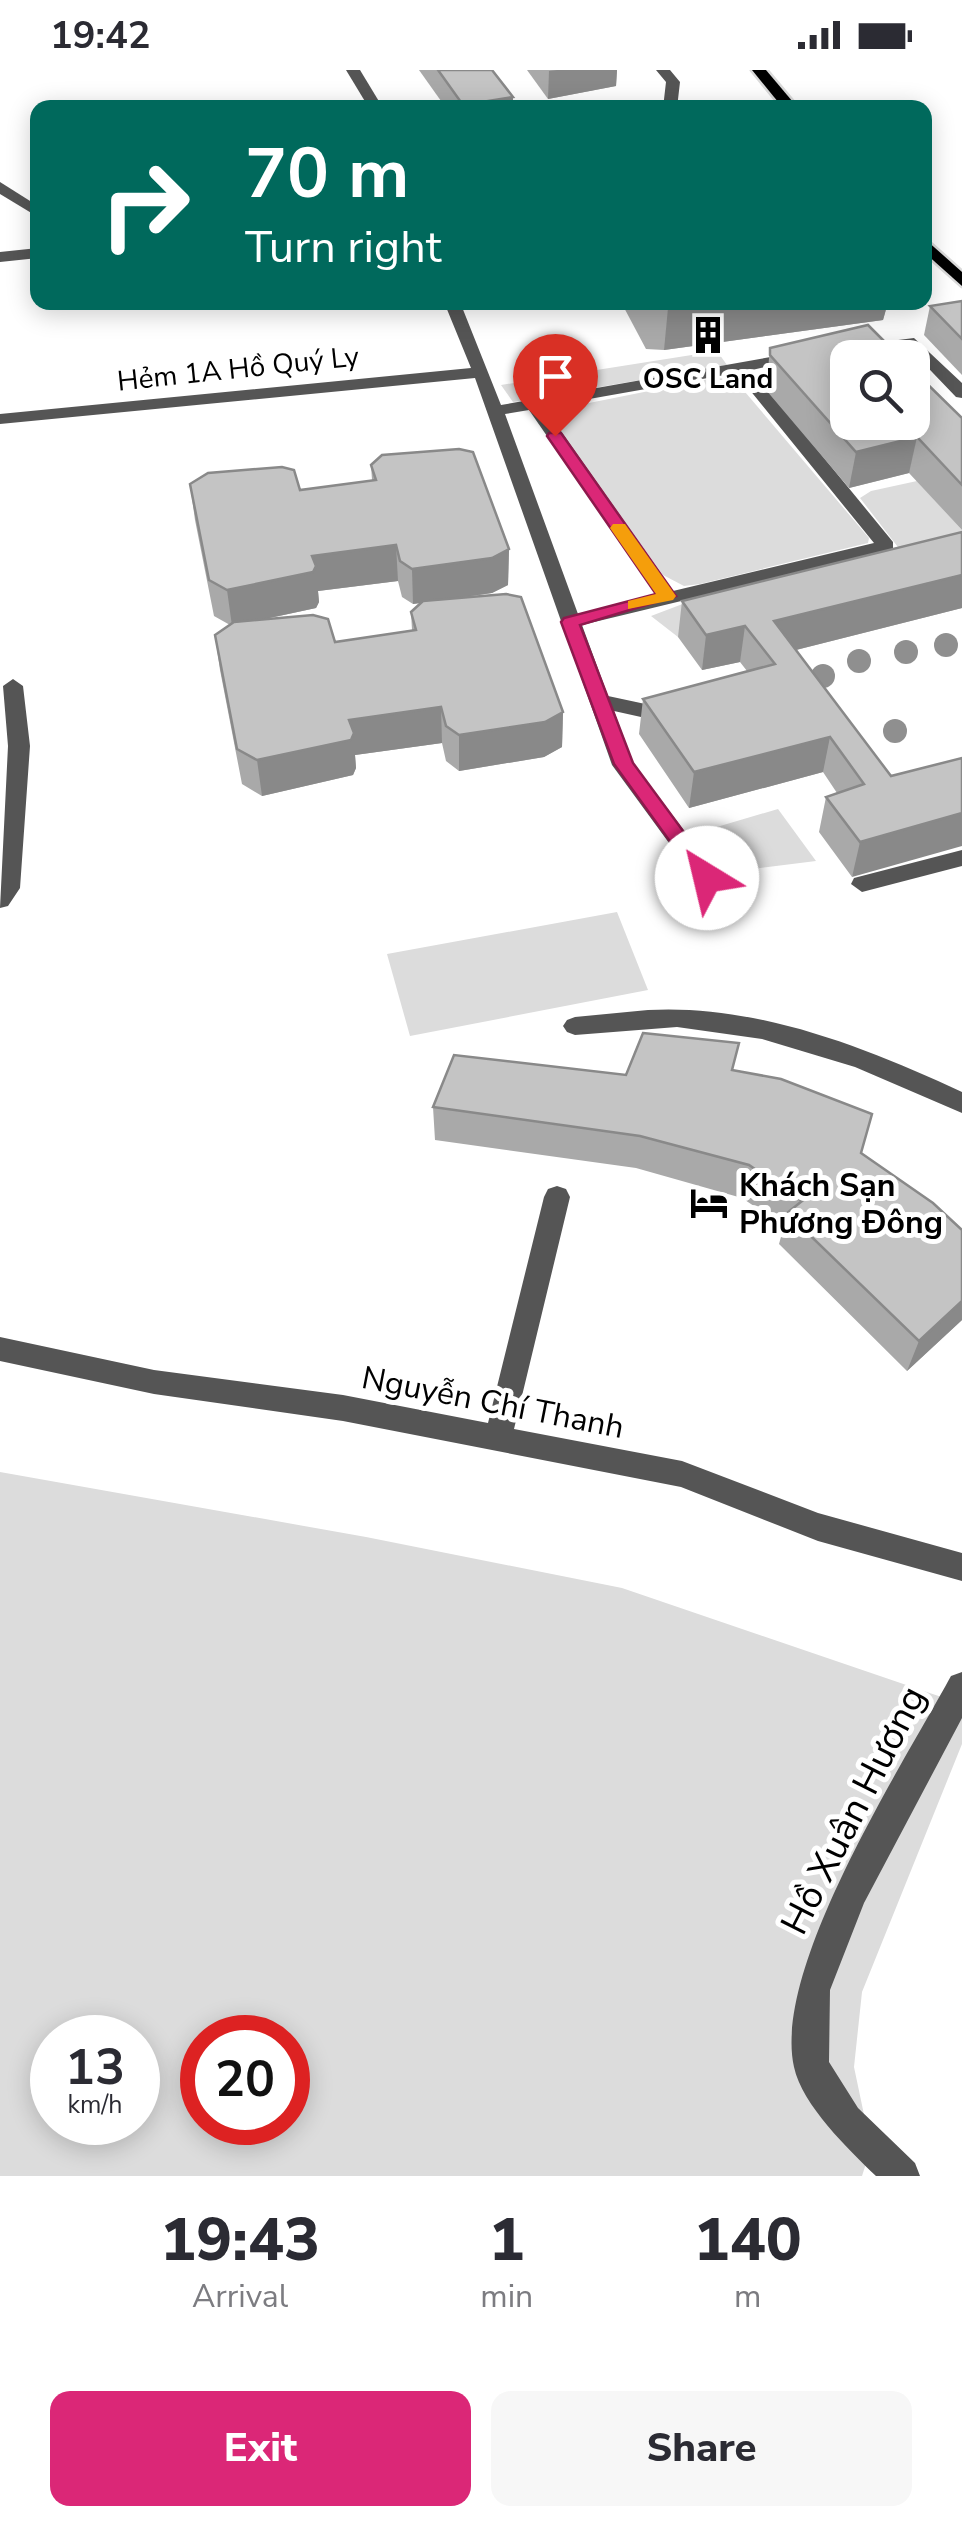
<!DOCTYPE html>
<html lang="en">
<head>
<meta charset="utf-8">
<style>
  :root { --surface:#fff; --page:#f7f7f7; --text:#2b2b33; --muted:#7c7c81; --accent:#db2777 }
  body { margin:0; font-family:"Nunito Sans",sans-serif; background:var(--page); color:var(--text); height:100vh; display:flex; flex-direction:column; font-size:38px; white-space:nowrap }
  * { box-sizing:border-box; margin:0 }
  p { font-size:32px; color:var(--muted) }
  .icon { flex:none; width:55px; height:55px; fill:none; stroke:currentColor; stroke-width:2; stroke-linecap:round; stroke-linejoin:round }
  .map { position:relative; height:2106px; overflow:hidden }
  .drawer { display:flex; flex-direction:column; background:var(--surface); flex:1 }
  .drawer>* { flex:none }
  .guide { position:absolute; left:30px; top:30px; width:902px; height:210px; border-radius:20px; box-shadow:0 5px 25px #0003; background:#00695c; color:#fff; overflow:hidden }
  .tools { position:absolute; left:830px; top:270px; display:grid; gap:20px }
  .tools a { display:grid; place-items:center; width:100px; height:100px; border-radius:20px; background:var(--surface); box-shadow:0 5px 25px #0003; font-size:50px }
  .speed { position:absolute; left:30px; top:1945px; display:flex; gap:20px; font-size:50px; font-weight:700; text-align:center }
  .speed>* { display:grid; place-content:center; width:130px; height:130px; border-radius:50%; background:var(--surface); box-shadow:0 5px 25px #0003; line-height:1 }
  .speed small { font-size:25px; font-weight:400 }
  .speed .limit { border:15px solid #d22; background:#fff; color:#111 }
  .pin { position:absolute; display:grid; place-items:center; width:85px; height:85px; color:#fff; margin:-102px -42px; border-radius:50% 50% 50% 0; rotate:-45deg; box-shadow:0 0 10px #0007 }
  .pin .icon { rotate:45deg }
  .me { position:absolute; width:110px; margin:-55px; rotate:324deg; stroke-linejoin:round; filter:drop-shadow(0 0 8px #0008) }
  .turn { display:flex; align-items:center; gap:35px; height:210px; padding:0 50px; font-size:45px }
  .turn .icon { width:130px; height:130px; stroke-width:2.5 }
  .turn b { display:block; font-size:70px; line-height:85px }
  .eta { display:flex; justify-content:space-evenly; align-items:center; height:170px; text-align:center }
  .eta b { font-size:60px; font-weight:800; line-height:70px }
  .cta { display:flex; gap:20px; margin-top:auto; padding:20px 50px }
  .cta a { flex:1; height:115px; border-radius:20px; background:var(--accent); color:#fff; font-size:40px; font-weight:800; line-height:115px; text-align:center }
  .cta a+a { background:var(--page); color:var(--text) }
  .status { display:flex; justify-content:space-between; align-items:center; height:70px; padding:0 50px; background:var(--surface); direction:ltr }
  .status svg { height:28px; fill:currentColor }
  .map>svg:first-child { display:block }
  .green { fill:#dcdcdc; fill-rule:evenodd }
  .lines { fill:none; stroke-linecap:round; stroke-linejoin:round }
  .major-casing { stroke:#dbdbdb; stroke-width:5 }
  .minor { fill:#555; fill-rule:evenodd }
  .major { fill:#000; fill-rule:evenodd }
  .tree { fill:#8f8f8f }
  .wall { fill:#a9a9a9; fill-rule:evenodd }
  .shaded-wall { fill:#898989 }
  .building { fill:#c4c4c4; stroke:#898989; stroke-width:2.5 }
  .route { fill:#db2777; stroke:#8e194d; stroke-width:2.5 }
  .slow { fill:#f59e0b }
  .labels { text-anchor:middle; stroke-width:10; stroke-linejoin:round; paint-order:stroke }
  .far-street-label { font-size:28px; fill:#000; stroke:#fff }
  .far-poi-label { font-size:28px; font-weight:bold; fill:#000; stroke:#fff }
  .poi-label { font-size:32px; font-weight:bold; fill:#000; stroke:#fff; text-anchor:start }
  .street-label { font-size:32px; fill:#000; stroke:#fff }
  .near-street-label { font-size:38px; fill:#000; stroke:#fff }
</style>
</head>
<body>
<div class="status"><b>19:42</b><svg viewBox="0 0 49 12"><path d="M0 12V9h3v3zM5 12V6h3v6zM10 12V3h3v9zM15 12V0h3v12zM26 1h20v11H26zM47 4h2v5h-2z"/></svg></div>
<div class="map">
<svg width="962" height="2106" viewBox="0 0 962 2106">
  <rect width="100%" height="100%" fill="#fff"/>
  <g class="green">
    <path d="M 717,281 L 727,295 L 513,332 L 501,315 Z"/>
    <path d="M 714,308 L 734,309 L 869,468 L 868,473 L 700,514 L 684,516 L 663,505 L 552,351 L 566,339 L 584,334 Z"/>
    <path d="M 917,411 L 962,460 L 962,495 L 678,567 L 651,546 L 701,527 L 901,481 L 860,428 L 871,421 Z"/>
    <path d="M 778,739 L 816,791 L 737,801 L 710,759 Z"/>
    <path d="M 617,842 L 648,920 L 410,966 L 387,884 Z"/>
    <path d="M 0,1402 L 366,1467 L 622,1518 L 962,1634 L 962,1674 L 862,1922 L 854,1997 L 871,2078 L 862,2106 L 0,2106 ZM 52,1968 L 138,1968 L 138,2052 L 52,2052 ZM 202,1968 L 288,1968 L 288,2052 L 202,2052 Z"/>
  </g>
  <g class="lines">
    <g class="major-casing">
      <g id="major">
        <path d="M 752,0 L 766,0 L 798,38 L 783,38 Z"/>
        <path d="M 925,169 L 962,202 L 962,216 L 925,183 Z"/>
      </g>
    </g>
    <g class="minor">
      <path d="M 346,0 L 360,0 L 383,38 L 369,38 Z"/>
      <path d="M 656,0 L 670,0 L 680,12 L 677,38 L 663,38 L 666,12 Z"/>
      <path d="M 0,112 L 38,136 L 38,147 L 0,124 Z"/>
      <path d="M 38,178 L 38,188 L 0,192 L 0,182 Z"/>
      <path d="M 444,232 L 460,232 L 501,335 L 799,282 L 807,287 L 752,300 L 893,472 L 893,480 L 582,555 L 608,626 L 650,635 L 675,629 L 685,636 L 682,641 L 650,649 L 614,641 L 633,693 L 715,802 L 718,808 L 715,814 L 699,814 L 612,695 L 475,308 L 0,354 L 0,344 L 471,298 ZM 736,303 L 874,473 L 673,521 L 544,337 ZM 529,340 L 657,525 L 578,544 L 505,344 Z"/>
      <path d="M 914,268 L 962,313 L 962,328 L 956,327 L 910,279 L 859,285 L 851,280 L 859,275 Z"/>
      <path d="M 13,609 L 23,616 L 30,676 L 20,818 L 8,836 L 0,838 L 8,676 L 3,616 Z"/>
      <path d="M 962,780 L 962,796 L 862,822 L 851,814 L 854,808 Z"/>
      <path d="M 648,940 C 756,934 865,977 962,1022 L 962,1043 L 855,997 L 762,969 L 677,957 L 575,965 L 567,962 L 563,956 L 567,950 L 575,947 Z"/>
      <path d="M 557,1116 L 566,1119 L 570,1127 L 514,1359 L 682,1391 L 818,1443 L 962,1483 L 962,1511 L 818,1471 L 681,1417 L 343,1351 L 154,1324 L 0,1291 L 0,1267 L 154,1300 L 343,1325 L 488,1353 L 544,1127 L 548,1119 Z"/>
      <path d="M 962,1602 L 962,1648 L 864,1833 L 830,1920 L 829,1992 L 858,2038 L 915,2093 L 920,2106 L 876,2106 C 849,2080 802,2035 794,1997 C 772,1898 902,1696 951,1606 Z"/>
    </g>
    <use href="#major" class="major"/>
  </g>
  <g class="tree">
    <circle cx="946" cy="575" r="12"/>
    <circle cx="906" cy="582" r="12"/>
    <circle cx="859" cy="591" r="12"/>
    <circle cx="823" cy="606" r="12"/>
    <circle cx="895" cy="661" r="12"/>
  </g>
  <g class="wall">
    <path d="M 419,0 L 492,0 L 513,38 L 446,38 Z"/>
    <path d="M 527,0 L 617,0 L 616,16 L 548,29 Z"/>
    <path d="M 962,231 L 962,305 L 924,265 L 930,236 Z"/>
    <path d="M 621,232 L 888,232 L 883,250 L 664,280 L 646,279 Z"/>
    <path d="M 770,278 L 962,348 L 962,460 L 909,403 L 849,418 L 766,320 Z"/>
    <path d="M 371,395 L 509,479 L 508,515 L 492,523 L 467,527 L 563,642 L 562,677 L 544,687 L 459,701 L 446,691 L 442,673 L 355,685 L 356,698 L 353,705 L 262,726 L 242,714 L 220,600 L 215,565 L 230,555 L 214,546 L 195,450 L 190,414 L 300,420 L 372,410 ZM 398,511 L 402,527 L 413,534 L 420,533 L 411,542 L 412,560 L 335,572 L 261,550 L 316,538 L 319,532 L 318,521 Z"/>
    <path d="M 962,462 L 962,538 L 796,580 L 891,706 L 852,807 L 819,762 L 826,727 L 837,723 L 823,702 L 689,738 L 639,664 L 643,629 L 747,601 L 740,592 L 702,600 L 678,567 L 682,531 Z"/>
    <path d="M 734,1000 L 861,1083 L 962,1160 L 962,1250 L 907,1301 L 779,1174 L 784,1156 L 742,1128 L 636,1098 L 435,1070 L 433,1037 Z"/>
  </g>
  <g class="shaded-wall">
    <path d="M 557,0 L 617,0 L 616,16 L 548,29 L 549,1 Z"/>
    <path d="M 513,27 L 513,38 L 463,38 L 463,35 Z"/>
    <path d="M 711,232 L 888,232 L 883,250 L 664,280 L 668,238 Z"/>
    <path d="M 917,367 L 909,403 L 849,418 L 856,382 Z"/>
    <path d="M 396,475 L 398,511 L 318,521 L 319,532 L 316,538 L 232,556 L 227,520 L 312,486 Z"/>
    <path d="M 509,479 L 508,515 L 492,523 L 413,534 L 412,499 Z"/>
    <path d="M 962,505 L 962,538 L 768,587 L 774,551 Z"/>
    <path d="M 745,556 L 740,592 L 702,600 L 706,565 Z"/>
    <path d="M 441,637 L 442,673 L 355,685 L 356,698 L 353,705 L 262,726 L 257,690 L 349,650 Z"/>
    <path d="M 563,642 L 562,677 L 544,687 L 459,701 L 459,665 Z"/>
    <path d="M 830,667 L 823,702 L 689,738 L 694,702 Z"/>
    <path d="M 962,743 L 962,776 L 852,807 L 860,772 Z"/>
    <path d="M 962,1231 L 962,1250 L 907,1301 L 919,1271 Z"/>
  </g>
  <g class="building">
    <path d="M 438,0 L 492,0 L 513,27 L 463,35 Z"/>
    <path d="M 962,231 L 962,269 L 930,236 Z"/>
    <path d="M 647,232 L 711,232 L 668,238 L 649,237 Z"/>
    <path d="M 868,255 L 901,288 L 848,288 L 848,352 L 912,352 L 912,299 L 962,348 L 962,415 L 917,367 L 856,382 L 770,285 L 770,278 Z"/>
    <path d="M 459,379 L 473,382 L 509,479 L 492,488 L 412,499 L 400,491 L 396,475 L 312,486 L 316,496 L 313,502 L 227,520 L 209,510 L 190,414 L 208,403 L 282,397 L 294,400 L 300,420 L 376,410 L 371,395 L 382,385 Z"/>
    <path d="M 962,462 L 962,505 L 774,551 L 891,706 L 962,688 L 962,743 L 860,772 L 826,727 L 864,714 L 830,667 L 694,702 L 643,629 L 775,594 L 745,556 L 706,565 L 682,531 Z"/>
    <path d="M 506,524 L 521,527 L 563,642 L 545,652 L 459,665 L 446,656 L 441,637 L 349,650 L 354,663 L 351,670 L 257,690 L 237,679 L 215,565 L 234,552 L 313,545 L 328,549 L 335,572 L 416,560 L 411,542 L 423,531 Z"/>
    <path d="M 643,963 L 739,973 L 732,1000 L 781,1009 L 872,1044 L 861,1083 L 933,1133 L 962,1160 L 962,1231 L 919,1271 L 787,1143 L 802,1131 L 749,1095 L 640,1066 L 433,1037 L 454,985 L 626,1005 Z"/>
  </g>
  <path class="route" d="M 549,363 L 561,363 L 676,526 L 580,555 L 633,693 L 714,803 L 714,813 L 700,813 L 614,694 L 561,552 L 564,548 L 656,524 L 547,366 Z"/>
  <path class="slow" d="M 613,454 L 625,454 L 676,526 L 673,530 L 628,539 L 628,531 L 656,524 L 610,458 Z"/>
  <defs>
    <g id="building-bare" transform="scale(3)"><path d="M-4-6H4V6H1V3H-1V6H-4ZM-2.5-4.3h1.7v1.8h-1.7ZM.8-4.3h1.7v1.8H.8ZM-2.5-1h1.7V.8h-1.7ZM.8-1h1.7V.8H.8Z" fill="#000" stroke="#fff" stroke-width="2.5" paint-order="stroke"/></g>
    <g id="hotel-bare" transform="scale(3)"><path d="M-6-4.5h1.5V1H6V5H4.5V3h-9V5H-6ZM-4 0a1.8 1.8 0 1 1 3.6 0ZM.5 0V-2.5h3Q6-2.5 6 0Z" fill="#000" stroke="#fff" stroke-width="2.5" paint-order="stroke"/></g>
  </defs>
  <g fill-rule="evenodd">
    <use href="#building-bare" x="708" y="265"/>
    <use href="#hotel-bare" x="709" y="1133"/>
  </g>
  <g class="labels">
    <g class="far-street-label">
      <text transform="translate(238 298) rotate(-6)" y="10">Hẻm 1A Hồ Quý Ly</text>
    </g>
    <g class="far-poi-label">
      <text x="708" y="318">OSC Land</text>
    </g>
    <g class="poi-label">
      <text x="739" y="1126">Khách Sạn<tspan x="739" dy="37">Phương Đông</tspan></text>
    </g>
    <g class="street-label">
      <text transform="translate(493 1332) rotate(11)" y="11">Nguyễn Chí Thanh</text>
    </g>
    <g class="near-street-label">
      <text transform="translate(853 1740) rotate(-63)" y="13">Hồ Xuân Hương</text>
    </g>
  </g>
</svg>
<div class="tools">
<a><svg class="icon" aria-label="search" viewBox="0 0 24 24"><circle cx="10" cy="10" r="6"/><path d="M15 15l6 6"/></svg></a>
</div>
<div class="speed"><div>13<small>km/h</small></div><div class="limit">20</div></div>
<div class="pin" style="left:555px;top:366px;background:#d93025"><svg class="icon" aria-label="arrive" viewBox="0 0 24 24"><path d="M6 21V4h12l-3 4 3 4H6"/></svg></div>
<svg class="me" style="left:707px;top:808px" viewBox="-20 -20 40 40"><circle r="19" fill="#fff"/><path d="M0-13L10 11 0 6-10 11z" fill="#db2777"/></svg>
<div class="guide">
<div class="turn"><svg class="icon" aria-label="right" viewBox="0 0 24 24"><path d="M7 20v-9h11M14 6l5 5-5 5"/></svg><div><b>70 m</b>Turn right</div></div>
</div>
</div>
<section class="drawer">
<div class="eta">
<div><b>19:43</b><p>Arrival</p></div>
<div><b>1</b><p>min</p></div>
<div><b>140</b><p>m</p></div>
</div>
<div class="cta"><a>Exit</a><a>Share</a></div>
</section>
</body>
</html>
